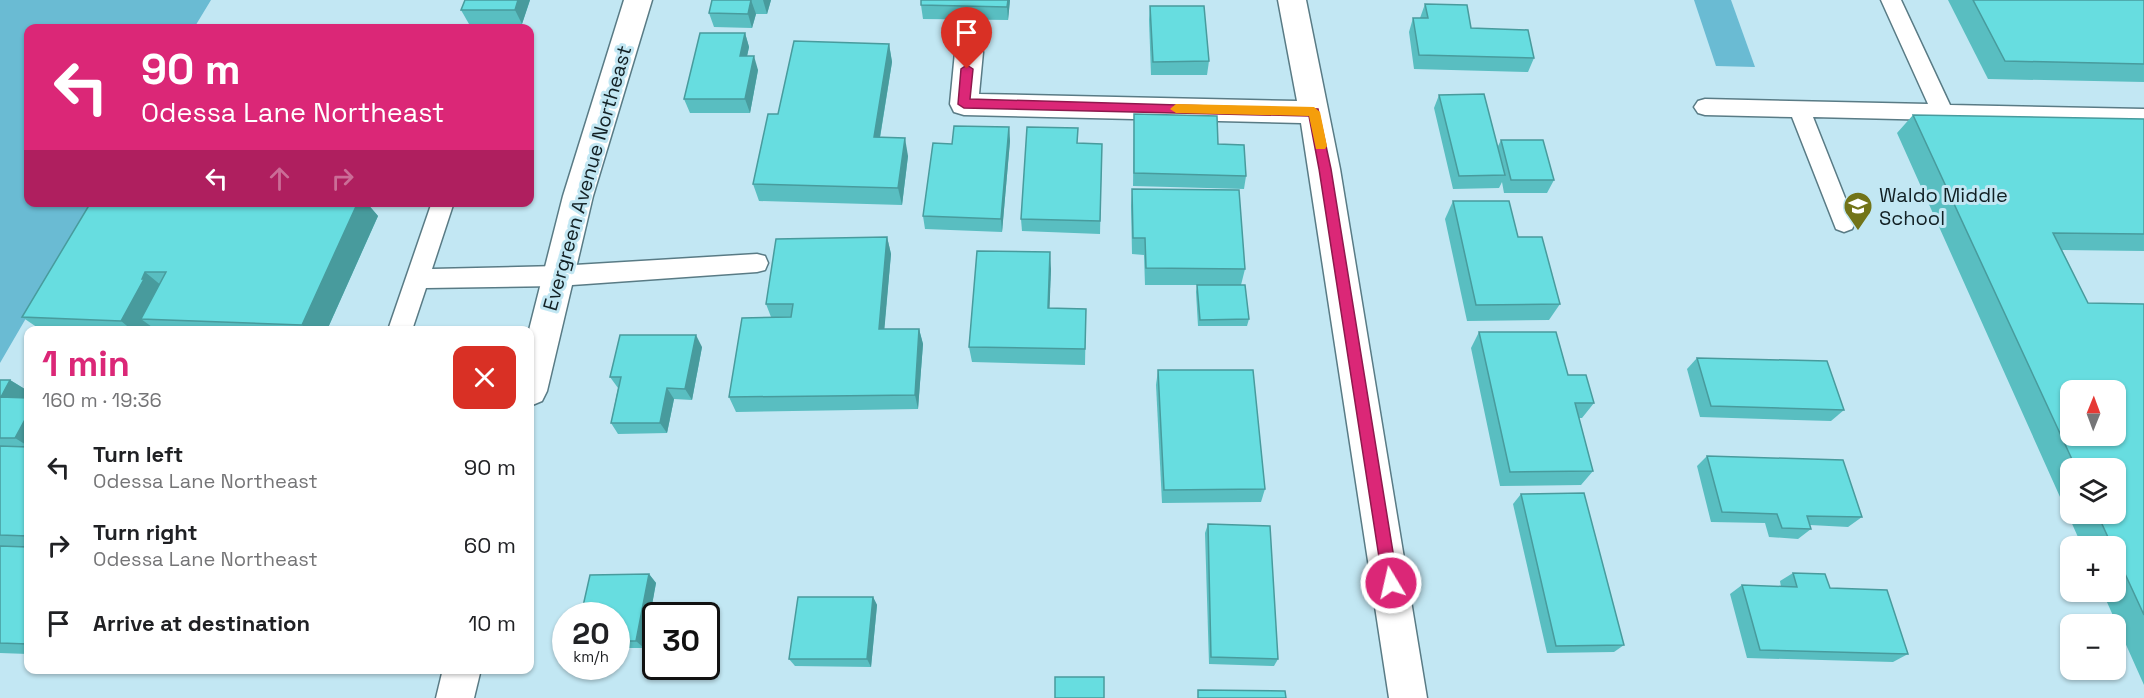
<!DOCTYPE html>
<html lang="en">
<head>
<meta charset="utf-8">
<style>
  :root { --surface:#fff; --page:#f2f2f2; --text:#202124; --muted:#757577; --accent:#db2777 }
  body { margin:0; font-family:"Space Grotesk",sans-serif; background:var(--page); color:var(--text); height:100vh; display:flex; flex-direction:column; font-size:22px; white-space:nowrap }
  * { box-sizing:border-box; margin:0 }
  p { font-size:20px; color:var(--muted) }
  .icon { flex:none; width:33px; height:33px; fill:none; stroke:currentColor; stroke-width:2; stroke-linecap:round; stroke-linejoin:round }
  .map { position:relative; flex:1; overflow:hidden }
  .panel { position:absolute; left:24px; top:326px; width:510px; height:348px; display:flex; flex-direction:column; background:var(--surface); border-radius:12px; box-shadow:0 2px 4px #0004 }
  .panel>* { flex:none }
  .top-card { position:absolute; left:24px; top:24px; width:510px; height:183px; border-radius:12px; box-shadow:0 2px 4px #0004; background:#db2777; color:#fff; overflow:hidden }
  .needle { width:39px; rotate:1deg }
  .buttons { position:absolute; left:2060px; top:380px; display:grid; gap:12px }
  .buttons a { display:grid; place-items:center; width:66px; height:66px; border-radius:12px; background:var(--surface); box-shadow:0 2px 4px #0004; font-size:30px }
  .speed { position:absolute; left:552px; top:602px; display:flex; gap:12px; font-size:30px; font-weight:700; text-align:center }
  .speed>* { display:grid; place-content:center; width:78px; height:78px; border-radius:50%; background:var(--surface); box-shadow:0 2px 4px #0004; line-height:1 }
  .speed small { font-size:15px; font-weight:400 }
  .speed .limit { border:3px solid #111; border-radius:9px; background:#fff; color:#111 }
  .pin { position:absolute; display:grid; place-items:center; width:51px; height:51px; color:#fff; margin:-62px -26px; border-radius:50% 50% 50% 0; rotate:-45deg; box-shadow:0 0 6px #0007 }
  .pin .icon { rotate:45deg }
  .me { position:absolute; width:66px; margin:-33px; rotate:351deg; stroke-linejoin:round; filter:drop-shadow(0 0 4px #0008) }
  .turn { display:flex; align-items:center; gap:21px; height:126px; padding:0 18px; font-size:27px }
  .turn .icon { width:78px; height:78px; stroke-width:2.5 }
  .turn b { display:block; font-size:42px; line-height:51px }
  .lanes { display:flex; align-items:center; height:57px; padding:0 18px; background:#0003; justify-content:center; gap:30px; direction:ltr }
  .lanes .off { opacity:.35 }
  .round { display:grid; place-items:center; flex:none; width:63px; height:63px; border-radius:12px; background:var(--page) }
  .headline { display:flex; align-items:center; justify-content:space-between; height:102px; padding:0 18px }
  h1 { font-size:36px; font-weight:700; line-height:45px; color:var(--accent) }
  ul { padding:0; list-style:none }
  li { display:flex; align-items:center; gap:18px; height:78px; padding:0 18px }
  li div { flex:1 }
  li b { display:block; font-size:22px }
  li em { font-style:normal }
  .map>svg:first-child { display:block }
  .green { fill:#6abbd3 }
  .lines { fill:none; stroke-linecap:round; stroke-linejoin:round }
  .service-casing { stroke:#597b85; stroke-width:3 }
  .minor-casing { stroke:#597b85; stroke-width:3 }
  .service { fill:#fff; fill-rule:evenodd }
  .minor { fill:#fff; fill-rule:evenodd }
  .wall { fill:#59bec1; fill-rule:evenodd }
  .shaded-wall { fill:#489b9d }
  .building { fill:#67dde0; stroke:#489b9d; stroke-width:1.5; fill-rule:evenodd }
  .route { fill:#db2777; stroke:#8e194d; stroke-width:1.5 }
  .slow { fill:#f59e0b }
  .labels { text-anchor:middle; stroke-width:6; stroke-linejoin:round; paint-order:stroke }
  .street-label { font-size:20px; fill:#122024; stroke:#c2e7f3 }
  .poi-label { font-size:20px; fill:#122024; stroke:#c2e7f3; text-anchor:start }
</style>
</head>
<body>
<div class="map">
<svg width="2144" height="698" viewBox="0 0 2144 698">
  <rect width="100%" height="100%" fill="#c2e7f3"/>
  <g class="green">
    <path d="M 0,0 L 211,0 L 194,28 L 28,28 L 28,202 L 93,203 L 0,363 Z"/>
    <path d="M 1694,0 L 1731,0 L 1755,67 L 1716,66 Z"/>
  </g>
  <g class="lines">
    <g class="service-casing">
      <g id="service">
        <path d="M 1881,0 L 1901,0 L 1950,105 L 2144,109 L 2144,125 L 1813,117 L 1855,223 L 1852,229 L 1844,232 L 1836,229 L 1792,117 L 1705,115 L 1698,113 L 1694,107 L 1698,101 L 1705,99 L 1928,104 Z"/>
        <path d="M 432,202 L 452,202 L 453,205 L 432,269 L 558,266 L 757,254 L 765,256 L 768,263 L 765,270 L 757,272 L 558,286 L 426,288 L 412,330 L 388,330 Z"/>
      </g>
    </g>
    <g class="minor-casing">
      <g id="minor">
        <path d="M 624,0 L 652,0 L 593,196 L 547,391 L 542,401 L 530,406 L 529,330 L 563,196 Z"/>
        <path d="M 1278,0 L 1306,0 L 1340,169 L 1427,698 L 1389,698 L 1301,123 L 964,115 L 954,112 L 950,104 L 955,52 L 959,45 L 969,42 L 979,45 L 983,52 L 979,94 L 1297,101 Z"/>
        <path d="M 443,669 L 481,669 L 474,698 L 436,698 Z"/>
      </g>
    </g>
    <use href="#service" class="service"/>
    <use href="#minor" class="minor"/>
  </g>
  <g class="wall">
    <path d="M 530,0 L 522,24 L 469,24 L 461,10 Z"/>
    <path d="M 712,0 L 771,0 L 767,14 L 756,14 L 752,28 L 714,27 L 709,13 Z"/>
    <path d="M 921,0 L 1010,0 L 1008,20 L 923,19 L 921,5 Z"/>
    <path d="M 1948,0 L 2144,0 L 2144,82 L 1988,79 Z"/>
    <path d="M 1425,4 L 1471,28 L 1534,58 L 1528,72 L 1414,69 L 1409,32 L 1413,18 L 1420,18 Z"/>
    <path d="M 1150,6 L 1209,61 L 1207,75 L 1151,75 L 1149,20 Z"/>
    <path d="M 745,33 L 749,47 L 747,56 L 758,70 L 750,113 L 690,113 L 684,99 Z"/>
    <path d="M 889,44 L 892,62 L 880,138 L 908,156 L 902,205 L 759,201 L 753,184 L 778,114 Z"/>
    <path d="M 1439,95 L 1498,146 L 1501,140 L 1554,180 L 1547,193 L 1504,193 L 1502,182 L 1499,188 L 1453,189 L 1434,108 Z"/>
    <path d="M 1134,114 L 1246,176 L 1244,189 L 1133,186 Z"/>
    <path d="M 1913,115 L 2144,119 L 2144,251 L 2062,250 L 2088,303 L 2144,304 L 2144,685 L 2102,591 L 2115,591 L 2115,546 L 2082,546 L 1897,133 ZM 2070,468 L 2115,468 L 2115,513 L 2070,513 Z"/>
    <path d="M 1009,127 L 1010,141 L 1002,232 L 925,229 L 923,216 L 952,144 Z"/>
    <path d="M 1102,144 L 1100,234 L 1022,231 L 1021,219 Z"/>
    <path d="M 1132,189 L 1245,269 L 1241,285 L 1249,319 L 1247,326 L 1198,326 L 1196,292 L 1197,285 L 1198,285 L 1145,285 L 1144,255 L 1132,254 L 1131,206 Z"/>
    <path d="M 1453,201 L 1518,237 L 1560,304 L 1549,320 L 1467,321 L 1445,219 Z"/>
    <path d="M 91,202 L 366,202 L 378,216 L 327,330 L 156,330 L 152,327 L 150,330 L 41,330 L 22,317 Z"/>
    <path d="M 887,237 L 891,254 L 884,329 L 919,329 L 923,344 L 918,409 L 736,412 L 729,397 L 771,317 L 766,304 Z"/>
    <path d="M 1051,269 L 1049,308 L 1086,309 L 1085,365 L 972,362 L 969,347 Z"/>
    <path d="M 1479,332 L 1568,375 L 1594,403 L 1582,418 L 1579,418 L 1593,471 L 1581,485 L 1500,486 L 1471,348 Z"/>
    <path d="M 702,347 L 692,400 L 674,399 L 667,433 L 618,434 L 611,423 L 618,388 L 610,377 Z"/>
    <path d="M 1697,358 L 1844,410 L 1831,421 L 1700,417 L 1687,369 Z"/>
    <path d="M 1158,370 L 1265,489 L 1261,502 L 1162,503 L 1156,385 Z"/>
    <path d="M 0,380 L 10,380 L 28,391 L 24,398 L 28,398 L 28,654 L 0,653 Z"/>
    <path d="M 1707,456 L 1862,517 L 1848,527 L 1810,525 L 1811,529 L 1798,539 L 1769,537 L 1765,523 L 1711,522 L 1697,466 Z"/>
    <path d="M 1521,494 L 1624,645 L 1614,652 L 1547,653 L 1513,504 Z"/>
    <path d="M 1208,524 L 1278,659 L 1274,666 L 1209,664 L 1205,533 Z"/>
    <path d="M 1793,573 L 1830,588 L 1908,654 L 1893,662 L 1747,658 L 1730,594 L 1742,585 L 1781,587 L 1780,581 Z"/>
    <path d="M 649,574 L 656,583 L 644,648 L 616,648 L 616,615 Z"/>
    <path d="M 873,597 L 877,605 L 871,667 L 795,666 L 789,659 Z"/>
  </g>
  <g class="shaded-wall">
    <path d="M 518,0 L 530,0 L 522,24 L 515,10 Z"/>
    <path d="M 751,0 L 756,14 L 752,28 L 748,14 Z"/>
    <path d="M 763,0 L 771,0 L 767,14 Z"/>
    <path d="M 1008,0 L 1010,0 L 1008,20 L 1007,7 Z"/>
    <path d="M 745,33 L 749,47 L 744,70 L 740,56 Z"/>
    <path d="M 889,44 L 892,62 L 877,155 L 874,137 Z"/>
    <path d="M 754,56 L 758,70 L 750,113 L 745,99 Z"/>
    <path d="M 1009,127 L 1010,141 L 1002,232 L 1001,219 Z"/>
    <path d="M 905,138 L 908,156 L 902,205 L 898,188 Z"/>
    <path d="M 358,202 L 366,202 L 378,216 L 327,330 L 307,330 L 302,325 Z"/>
    <path d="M 887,237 L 891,254 L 883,345 L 879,329 Z"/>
    <path d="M 1050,252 L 1051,269 L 1049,324 L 1048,308 Z"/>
    <path d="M 145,272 L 168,291 L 141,319 L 152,327 L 150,330 L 132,330 L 121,321 Z"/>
    <path d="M 919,329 L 923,344 L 918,409 L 915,395 Z"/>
    <path d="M 696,335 L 702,347 L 692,400 L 685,389 Z"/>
    <path d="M 10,380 L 28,391 L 18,408 L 1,397 Z"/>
    <path d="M 667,388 L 674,399 L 667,433 L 660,423 Z"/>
    <path d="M 28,414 L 28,446 L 15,438 Z"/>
    <path d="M 649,574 L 656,583 L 644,648 L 636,641 Z"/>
    <path d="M 873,597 L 877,605 L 871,667 L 867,659 Z"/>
  </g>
  <g class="building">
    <path d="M 465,0 L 518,0 L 515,10 L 461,10 Z"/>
    <path d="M 712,0 L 751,0 L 748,14 L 709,13 Z"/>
    <path d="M 921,0 L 1008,0 L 1007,7 L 921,5 Z"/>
    <path d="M 1973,0 L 2144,0 L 2144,64 L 2005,61 Z"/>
    <path d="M 1425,4 L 1467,5 L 1471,28 L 1528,30 L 1534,58 L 1419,55 L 1413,18 L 1428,18 Z"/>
    <path d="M 1150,6 L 1204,6 L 1209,61 L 1153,62 Z"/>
    <path d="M 700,33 L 745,33 L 740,56 L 754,56 L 745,99 L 684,99 Z"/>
    <path d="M 794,41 L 889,44 L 874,137 L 905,138 L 898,188 L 753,184 L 768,114 L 778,114 Z"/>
    <path d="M 1484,94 L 1505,175 L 1459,176 L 1439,95 Z"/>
    <path d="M 1134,114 L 1217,116 L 1218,144 L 1244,145 L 1246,176 L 1134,173 Z"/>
    <path d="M 1913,115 L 2144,119 L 2144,234 L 2053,233 L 2088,303 L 2144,304 L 2144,615 L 2115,552 L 2115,546 L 2112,546 L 2097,513 L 2115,513 L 2115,468 L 2076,468 ZM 2070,390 L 2115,390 L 2115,435 L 2070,435 Z"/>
    <path d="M 954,126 L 1009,127 L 1001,219 L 923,216 L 933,143 L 952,144 Z"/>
    <path d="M 1027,127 L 1078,128 L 1077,143 L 1102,144 L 1100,221 L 1021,219 Z"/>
    <path d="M 1501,140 L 1543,140 L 1554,180 L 1511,180 Z"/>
    <path d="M 1132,189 L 1239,190 L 1245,269 L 1146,268 L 1145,238 L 1133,238 Z"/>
    <path d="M 1453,201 L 1509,201 L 1518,237 L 1542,237 L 1560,304 L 1476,305 Z"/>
    <path d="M 91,202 L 358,202 L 302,325 L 141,319 L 166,272 L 145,272 L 142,279 L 144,279 L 121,321 L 22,317 Z"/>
    <path d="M 887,237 L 879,329 L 919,329 L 915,395 L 729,397 L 742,318 L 791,317 L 793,304 L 766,304 L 776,239 Z"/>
    <path d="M 977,251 L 1050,252 L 1048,308 L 1086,309 L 1085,349 L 969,347 Z"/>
    <path d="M 1197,285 L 1245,285 L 1249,319 L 1200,320 Z"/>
    <path d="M 1479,332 L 1556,332 L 1568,375 L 1586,375 L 1594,403 L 1575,403 L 1593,471 L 1510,472 Z"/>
    <path d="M 620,335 L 696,335 L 685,389 L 667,388 L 660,423 L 611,423 L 621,377 L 610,377 Z"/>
    <path d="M 1697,358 L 1827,361 L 1844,410 L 1711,406 Z"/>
    <path d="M 1158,370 L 1253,370 L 1265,489 L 1164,490 Z"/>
    <path d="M 0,380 L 10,380 L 1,397 L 28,398 L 28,414 L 15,438 L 0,438 Z"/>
    <path d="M 0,446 L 28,447 L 28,536 L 0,535 Z"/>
    <path d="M 1707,456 L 1843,460 L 1862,517 L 1807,516 L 1811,529 L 1782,528 L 1777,514 L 1722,512 Z"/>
    <path d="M 1584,493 L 1624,645 L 1556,646 L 1521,494 Z"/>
    <path d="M 1208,524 L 1270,526 L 1278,659 L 1211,657 Z"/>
    <path d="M 0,546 L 28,547 L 28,644 L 0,643 Z"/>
    <path d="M 1793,573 L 1825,574 L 1830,588 L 1887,590 L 1908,654 L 1760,650 L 1742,585 L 1797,587 Z"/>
    <path d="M 649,574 L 636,641 L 616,641 L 616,615 L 581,615 L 590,575 Z"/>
    <path d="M 798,597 L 873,597 L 867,659 L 789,659 Z"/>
    <rect x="1055" y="677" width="49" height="21"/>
    <path d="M 1198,690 L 1285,691 L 1286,698 L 1198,698 Z"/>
  </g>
  <path class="route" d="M 967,65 L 973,69 L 970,99 L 1318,109 L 1331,169 L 1398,583 L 1396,589 L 1391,591 L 1385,589 L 1383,583 L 1319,169 L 1309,116 L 964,108 L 958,104 L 961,69 Z"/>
  <path class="slow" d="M 1176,104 L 1314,107 L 1320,112 L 1327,146 L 1325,149 L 1316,149 L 1309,116 L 1176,113 L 1170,109 Z"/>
  <defs>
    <g id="school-pin" transform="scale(1.5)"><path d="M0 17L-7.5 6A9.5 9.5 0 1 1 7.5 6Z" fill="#727419" stroke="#c2e7f3"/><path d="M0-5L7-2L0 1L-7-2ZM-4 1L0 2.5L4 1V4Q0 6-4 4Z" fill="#fff"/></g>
  </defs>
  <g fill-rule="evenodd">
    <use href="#school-pin" x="1858" y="206"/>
  </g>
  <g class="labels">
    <g class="street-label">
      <text transform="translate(587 178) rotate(-74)" y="7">Evergreen Avenue Northeast</text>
    </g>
    <g class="poi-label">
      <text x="1879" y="202">Waldo Middle<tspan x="1879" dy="23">School</tspan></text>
    </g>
  </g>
</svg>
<div class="buttons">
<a><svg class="needle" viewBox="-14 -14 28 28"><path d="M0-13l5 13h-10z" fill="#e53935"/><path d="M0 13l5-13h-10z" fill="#757577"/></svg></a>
<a><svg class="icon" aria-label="layers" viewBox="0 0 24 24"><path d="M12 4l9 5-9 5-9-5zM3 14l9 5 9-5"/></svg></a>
<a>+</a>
<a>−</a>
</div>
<div class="speed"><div>20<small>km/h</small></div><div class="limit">30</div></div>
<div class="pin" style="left:967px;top:69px;background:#d93025"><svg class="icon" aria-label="arrive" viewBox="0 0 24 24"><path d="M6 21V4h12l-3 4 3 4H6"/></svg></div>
<svg class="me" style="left:1391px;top:583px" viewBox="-20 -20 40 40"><circle r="17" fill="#db2777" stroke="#fff" stroke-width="3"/><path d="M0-11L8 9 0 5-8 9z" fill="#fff"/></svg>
<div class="top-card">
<div class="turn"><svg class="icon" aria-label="left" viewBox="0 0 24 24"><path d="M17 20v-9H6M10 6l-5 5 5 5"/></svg><div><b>90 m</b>Odessa Lane Northeast</div></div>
<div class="lanes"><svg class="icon" aria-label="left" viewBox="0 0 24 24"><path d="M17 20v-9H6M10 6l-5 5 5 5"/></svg><svg class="icon off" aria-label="ahead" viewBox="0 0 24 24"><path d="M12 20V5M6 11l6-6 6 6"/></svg><svg class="icon off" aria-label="right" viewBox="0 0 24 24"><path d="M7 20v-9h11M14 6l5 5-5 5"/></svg></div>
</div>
<section class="panel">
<div class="headline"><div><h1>1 min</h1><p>160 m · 19:36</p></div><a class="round" style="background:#d93025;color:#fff"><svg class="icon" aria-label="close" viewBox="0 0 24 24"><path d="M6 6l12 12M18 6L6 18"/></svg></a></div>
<ul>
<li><svg class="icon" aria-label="left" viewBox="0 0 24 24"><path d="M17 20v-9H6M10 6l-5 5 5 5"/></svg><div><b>Turn left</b><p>Odessa Lane Northeast</p></div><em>90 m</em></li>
<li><svg class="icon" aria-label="right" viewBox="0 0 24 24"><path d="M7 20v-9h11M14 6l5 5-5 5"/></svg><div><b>Turn right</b><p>Odessa Lane Northeast</p></div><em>60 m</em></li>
<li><svg class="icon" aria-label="arrive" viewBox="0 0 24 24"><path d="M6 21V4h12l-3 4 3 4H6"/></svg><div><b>Arrive at destination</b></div><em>10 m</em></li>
</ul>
</section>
</div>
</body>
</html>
